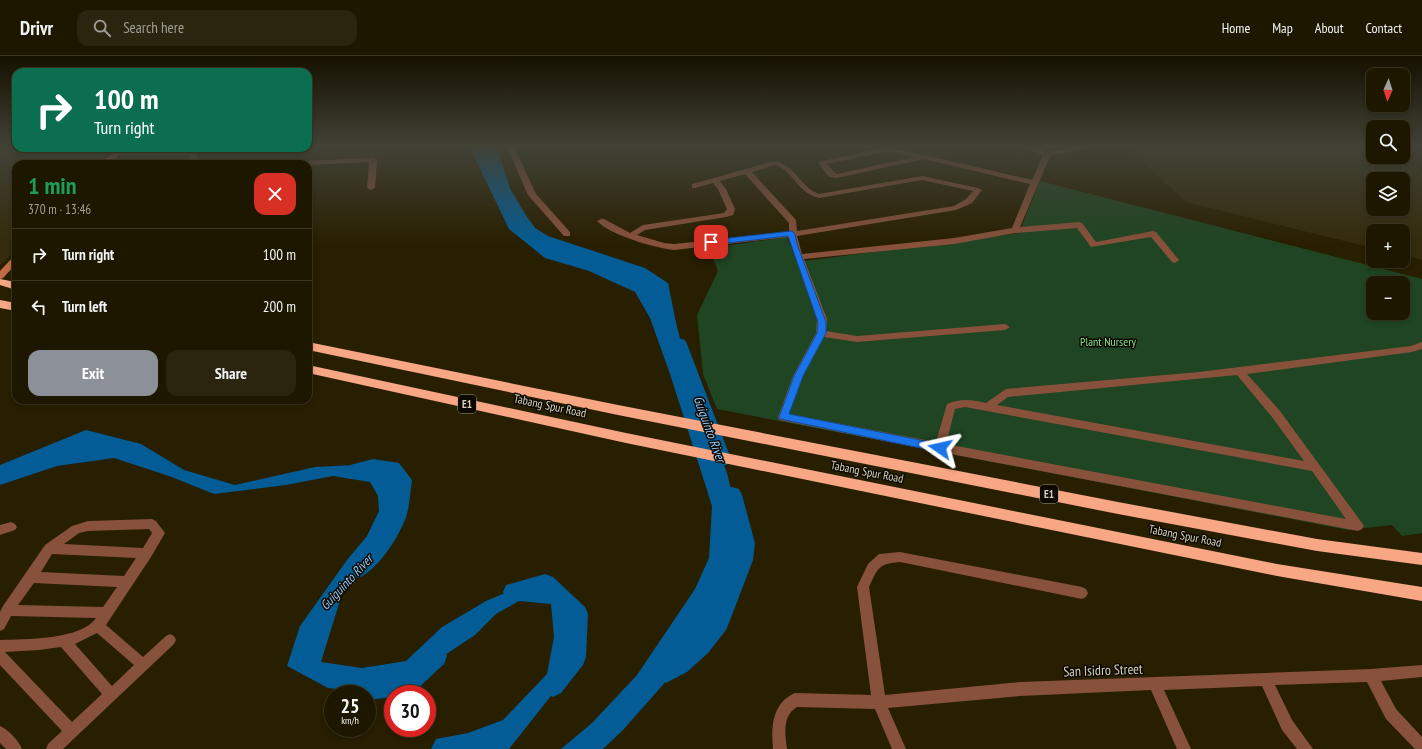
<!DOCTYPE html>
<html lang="en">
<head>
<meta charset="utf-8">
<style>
  :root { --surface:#1e1700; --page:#2b240f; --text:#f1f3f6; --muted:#a19f99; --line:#3c3622; --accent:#8c9099 }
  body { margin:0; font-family:"PT Sans Narrow",sans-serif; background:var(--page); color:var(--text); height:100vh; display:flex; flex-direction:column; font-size:15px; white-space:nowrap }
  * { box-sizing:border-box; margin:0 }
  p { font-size:13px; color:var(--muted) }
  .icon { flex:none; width:22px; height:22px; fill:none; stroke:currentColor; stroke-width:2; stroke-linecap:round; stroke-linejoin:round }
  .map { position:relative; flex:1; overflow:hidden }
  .drawer { position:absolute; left:12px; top:104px; width:300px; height:244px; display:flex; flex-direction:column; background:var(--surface); border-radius:12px; box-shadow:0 2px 6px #0003,0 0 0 1px var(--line) }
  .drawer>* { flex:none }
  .banner { position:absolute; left:12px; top:12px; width:300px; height:84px; border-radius:12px; box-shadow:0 2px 6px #0003,0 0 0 1px var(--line); background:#0b6e4f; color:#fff; overflow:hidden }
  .needle { width:26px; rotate:183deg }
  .tools { position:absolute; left:1366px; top:12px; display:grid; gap:8px }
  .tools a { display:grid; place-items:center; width:44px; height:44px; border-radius:8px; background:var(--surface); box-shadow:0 2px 6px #0003,0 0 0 1px var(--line); font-size:20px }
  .speed { position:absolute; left:324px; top:629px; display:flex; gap:8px; font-size:20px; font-weight:700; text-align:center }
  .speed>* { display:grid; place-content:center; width:52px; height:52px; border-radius:50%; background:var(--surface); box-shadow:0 2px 6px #0003,0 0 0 1px var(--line); line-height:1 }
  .speed small { font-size:10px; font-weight:400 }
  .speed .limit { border:6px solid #d22; background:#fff; color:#111 }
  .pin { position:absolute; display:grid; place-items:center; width:34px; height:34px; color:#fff; margin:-17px; border-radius:8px; box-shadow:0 2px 6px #0006 }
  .me { position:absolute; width:44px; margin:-22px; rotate:281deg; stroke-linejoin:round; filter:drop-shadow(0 0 3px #0008) }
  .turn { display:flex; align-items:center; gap:14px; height:84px; padding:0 16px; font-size:18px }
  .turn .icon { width:52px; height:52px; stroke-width:2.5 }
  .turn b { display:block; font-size:28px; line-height:34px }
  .round { display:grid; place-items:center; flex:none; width:42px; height:42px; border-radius:12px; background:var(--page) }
  .summary { display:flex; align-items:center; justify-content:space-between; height:68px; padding:0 16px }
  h1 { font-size:24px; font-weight:600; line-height:30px; color:#1e9e55 }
  .button { display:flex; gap:8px; margin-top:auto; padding:8px 16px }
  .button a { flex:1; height:46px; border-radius:12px; background:var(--accent); color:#fff; font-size:16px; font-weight:600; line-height:46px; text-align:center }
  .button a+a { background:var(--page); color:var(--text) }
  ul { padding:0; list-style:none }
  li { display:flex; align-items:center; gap:12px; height:52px; padding:0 16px; border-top:1px solid var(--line) }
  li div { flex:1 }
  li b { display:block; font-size:15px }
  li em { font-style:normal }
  header { display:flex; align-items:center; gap:24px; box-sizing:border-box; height:56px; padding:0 20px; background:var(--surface); border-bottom:1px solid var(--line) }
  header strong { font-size:19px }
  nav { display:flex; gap:22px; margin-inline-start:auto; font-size:14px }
  .search { width:280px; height:36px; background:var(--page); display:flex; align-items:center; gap:10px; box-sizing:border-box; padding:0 14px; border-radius:12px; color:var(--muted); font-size:15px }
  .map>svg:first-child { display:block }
  .built { fill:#342b0c; fill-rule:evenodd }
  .green { fill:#1f4522; fill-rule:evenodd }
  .water { fill:#035c95 }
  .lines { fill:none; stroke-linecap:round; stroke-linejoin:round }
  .river { fill:#035c95; fill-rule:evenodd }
  .street { fill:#87513b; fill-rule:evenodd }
  .secondary { fill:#c26c47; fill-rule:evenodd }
  .highway { fill:#f8a785; fill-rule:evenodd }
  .route { fill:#1a73e8; stroke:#114b97 }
  .labels { text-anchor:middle; stroke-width:3; stroke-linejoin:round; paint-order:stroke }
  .shield { fill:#0d0901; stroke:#9a9687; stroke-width:1 }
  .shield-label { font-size:11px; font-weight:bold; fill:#d7d2c0 }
  .park-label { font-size:12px; fill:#87e38c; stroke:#0d0901 }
  .street-label { font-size:12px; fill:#d7d2c0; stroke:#0d0901 }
  .water-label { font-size:13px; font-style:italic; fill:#93c9f9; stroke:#0d0901 }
  .near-street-label { font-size:14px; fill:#d7d2c0; stroke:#0d0901 }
</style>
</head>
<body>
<header>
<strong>Drivr</strong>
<div class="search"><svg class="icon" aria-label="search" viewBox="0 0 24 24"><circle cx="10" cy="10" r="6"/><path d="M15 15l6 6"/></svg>Search here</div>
<nav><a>Home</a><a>Map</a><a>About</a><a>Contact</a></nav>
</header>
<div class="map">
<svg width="1422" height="693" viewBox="0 0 1422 693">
  <rect width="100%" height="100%" fill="#281f00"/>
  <g class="built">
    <path d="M 0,91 L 16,92 L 123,92 L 102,108 L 16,108 L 16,193 L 0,210 Z"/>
    <path d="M 1127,91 L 1373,91 L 1373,101 L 1401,101 L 1422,115 L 1422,204 L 1403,199 L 1403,175 L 1373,175 L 1373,192 L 1186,146 ZM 1373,123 L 1403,123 L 1403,153 L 1373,153 Z"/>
  </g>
  <path class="green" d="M 1040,125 L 1422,223 L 1422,477 L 1402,480 L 1392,469 L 1348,474 L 717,353 L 703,318 L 697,259 L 718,215 L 709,192 L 787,181 L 797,206 L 1019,177 ZM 1373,227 L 1403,227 L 1403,257 L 1373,257 Z"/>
  <g class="water">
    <path d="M 467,91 L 494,91 L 498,95 L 520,163 L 548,180 L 645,212 L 668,227 L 677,271 L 691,324 L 727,417 L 738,461 L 739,496 L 731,535 L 684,605 L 623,674 L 603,693 L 561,693 L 592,667 L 637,619 L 695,533 L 709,502 L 712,450 L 671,321 L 650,262 L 635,236 L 589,215 L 545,202 L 509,173 L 472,96 Z"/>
    <path d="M 86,374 L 141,388 L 184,414 L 235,429 L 315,411 L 376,408 L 398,428 L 398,453 L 386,480 L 342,538 L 321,606 L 362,612 L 406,605 L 442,571 L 486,545 L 528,527 L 551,533 L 569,549 L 578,587 L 558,631 L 509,693 L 431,693 L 436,683 L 468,677 L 503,664 L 547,618 L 554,581 L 551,548 L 519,545 L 496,558 L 475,579 L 421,615 L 371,637 L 328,632 L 287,610 L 300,570 L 347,504 L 367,480 L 379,455 L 378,440 L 370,426 L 333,420 L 286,429 L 214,438 L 169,420 L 114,402 L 57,410 L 0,429 L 0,409 Z"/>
  </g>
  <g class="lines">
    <g class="river">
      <path d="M 506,133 L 511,134 L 527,161 L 542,181 L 544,184 L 542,187 L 532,187 L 514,163 L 499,137 L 501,134 Z"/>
      <path d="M 679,282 L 685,284 L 687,288 L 731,403 L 728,408 L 721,411 L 714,408 L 711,403 L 671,288 L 673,284 Z"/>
      <path d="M 373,403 L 399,407 L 412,424 C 410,436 410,450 406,461 C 399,481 378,514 358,522 L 351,519 L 347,512 C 353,500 365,492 374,482 C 387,466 389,446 392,426 L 387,420 L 373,419 L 357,423 L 350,421 L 347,415 L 350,409 Z"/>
      <path d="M 732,431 L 739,433 L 742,439 L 755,487 L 753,504 L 729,567 L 726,574 L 708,597 L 687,616 L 666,627 L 658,624 L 654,616 L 658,608 L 671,600 L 692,581 L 709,560 L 731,504 L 735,487 L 722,439 L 725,433 Z"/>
      <path d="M 545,518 L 553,521 L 585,551 L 588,558 L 586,601 L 583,609 L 561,637 L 553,641 L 545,637 L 541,629 L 545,621 L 564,597 L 566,562 L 541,539 L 514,546 L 506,543 L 503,536 L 506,529 Z"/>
      <path d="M 436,589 L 444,592 L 447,600 L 444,608 L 414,636 L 393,638 L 393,641 L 367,644 L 367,638 L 356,638 L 353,632 L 357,624 C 371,618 385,621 399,617 C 409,614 423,594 436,589 Z"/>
    </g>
    <g class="street">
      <path d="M 507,91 L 514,91 L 536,138 L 570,176 L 570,180 L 564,180 L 528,139 Z"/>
      <path d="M 886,91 L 925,99 L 1032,124 L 1043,99 L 1020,91 L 1033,91 L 1047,96 L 1073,91 L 1092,91 L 1050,100 L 1020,171 L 1079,166 L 1082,167 L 1096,186 L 1153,175 L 1156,176 L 1179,204 L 1175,207 L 1172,206 L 1151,181 L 1091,191 L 1077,172 L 1015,177 L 954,188 L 804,203 L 827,263 L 826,275 L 857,280 L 1005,268 L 1010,271 L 1005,274 L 857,286 L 824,281 L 803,320 L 789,358 L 936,386 L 947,348 C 961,342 972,344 986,347 L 1006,333 L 1199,316 L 1411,290 L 1422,286 L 1422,293 L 1412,296 L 1247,318 L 1280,355 L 1362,467 L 1364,470 L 1362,473 L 1358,475 L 940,396 L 779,364 L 778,361 L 793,320 L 816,277 L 817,263 L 789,181 L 674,194 C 655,192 610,179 597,165 L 601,163 L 604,163 L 630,177 L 643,169 L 724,157 L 727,153 L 718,133 L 713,127 L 695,132 L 692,132 L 692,128 L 775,105 C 796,110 800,131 819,138 L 922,120 L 978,132 L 982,134 L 972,147 L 956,154 L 797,180 L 802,198 L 954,182 L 1012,172 L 1030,128 L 924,103 L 837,122 L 829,121 L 818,107 L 822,105 ZM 889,95 L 914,101 L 837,118 L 835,117 L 827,108 ZM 775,109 C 793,114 797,137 819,142 L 922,124 L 973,135 L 966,143 L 954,150 L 797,175 L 796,164 L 752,116 ZM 745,118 L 789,167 L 789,176 L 674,188 L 664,187 L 637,179 L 645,174 L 726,161 L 733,159 L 735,153 L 726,133 L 720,125 ZM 1237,319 L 1272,361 L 1304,405 L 997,349 L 1008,341 ZM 965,351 L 1312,415 L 1346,463 L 946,388 L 955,353 Z"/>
      <path d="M 254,92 L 262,92 L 262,93 L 258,95 Z"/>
      <path d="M 116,95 L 192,95 L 198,99 L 198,108 L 190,108 L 190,99 L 119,99 L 115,97 Z"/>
      <path d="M 373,102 L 377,104 L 375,132 L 371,134 L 367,132 L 369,106 L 308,109 L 274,108 L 278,106 Z"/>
      <path d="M 152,463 L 156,465 L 165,477 L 151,501 L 106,569 L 143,601 L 166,580 L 170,578 L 174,580 L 176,584 L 174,588 L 63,693 L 46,693 L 48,688 L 62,675 L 0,609 L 0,584 C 24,583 82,584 96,562 L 11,560 L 4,573 L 0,575 L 0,556 L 3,550 L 45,489 L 72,470 L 88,465 ZM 149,473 L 152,477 L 143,492 L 64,488 L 79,477 L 88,475 ZM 52,498 L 136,502 L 124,520 L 41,516 ZM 34,527 L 117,531 L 103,551 L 18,549 ZM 97,577 L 134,609 L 112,630 L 75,588 ZM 61,591 L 102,638 L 72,666 L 5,596 L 39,594 Z"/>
      <path d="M 11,466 L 15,468 L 17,471 L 15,474 L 0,479 L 0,469 Z"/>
      <path d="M 900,496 L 1082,531 L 1086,533 L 1088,537 L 1086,541 L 1082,543 L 900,506 C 878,508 878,512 869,531 L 885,639 L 1020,626 L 1371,613 L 1422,609 L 1422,621 L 1381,625 L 1396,653 L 1422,681 L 1422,693 L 1415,693 L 1386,663 L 1367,626 L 1275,629 L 1292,664 L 1313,693 L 1297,693 L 1282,674 L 1262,630 L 1164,634 L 1191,693 L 1177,693 L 1151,634 L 1020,640 L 888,652 L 906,693 L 892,693 L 875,653 L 797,651 C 782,660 785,678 787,693 L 773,693 C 771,671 772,647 795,637 L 871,639 L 857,531 L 868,508 L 879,498 Z"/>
      <path d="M 0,670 C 9,674 18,684 22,693 L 6,693 L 0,687 Z"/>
    </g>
    <g class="secondary">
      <path d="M 120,92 L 129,92 L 108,108 L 99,108 Z"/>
      <path d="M 16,200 L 16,208 L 3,222 L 0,223 L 0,215 L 13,201 Z"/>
    </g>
    <g class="highway">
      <path d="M 0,223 L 16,226 L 16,234 L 0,229 Z"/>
      <path d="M 0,244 L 16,247 L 16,255 L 0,252 Z"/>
      <path d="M 308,286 L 618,349 L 1118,446 L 1317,483 L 1422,497 L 1422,509 L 1317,495 L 1118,458 L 618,359 L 308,294 Z"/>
      <path d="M 308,309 L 626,377 L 1277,508 L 1422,531 L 1422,545 L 1277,520 L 626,387 L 308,317 Z"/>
    </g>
  </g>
  <linearGradient id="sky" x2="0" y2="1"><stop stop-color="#161100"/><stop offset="0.48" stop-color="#424237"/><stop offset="1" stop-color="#424237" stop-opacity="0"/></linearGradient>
  <rect width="1422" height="188" fill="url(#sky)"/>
  <path class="route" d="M 792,175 L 795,178 L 797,188 L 826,266 L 826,277 L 803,320 L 789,358 L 940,388 L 945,392 L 943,395 L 940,396 L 780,363 L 779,361 L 794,320 L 817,277 L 818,266 L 788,180 L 711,189 L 707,186 L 711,184 Z"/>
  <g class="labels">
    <g class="shield">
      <rect x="458" y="339" width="18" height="18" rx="3"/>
      <rect x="1040" y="429" width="18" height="18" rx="3"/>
    </g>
    <g class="shield-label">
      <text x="467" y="352">E1</text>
      <text x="1049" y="442">E1</text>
    </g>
    <g class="park-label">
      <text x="1108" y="290">Plant Nursery</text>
    </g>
    <g class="street-label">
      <text transform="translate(550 350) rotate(12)" y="4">Tabang Spur Road</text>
      <text transform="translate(867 416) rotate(11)" y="4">Tabang Spur Road</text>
      <text transform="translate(1185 480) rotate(11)" y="4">Tabang Spur Road</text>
    </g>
    <g class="water-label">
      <text transform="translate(710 373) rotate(70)" y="5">Guiguinto River</text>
      <text transform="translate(346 526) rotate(-47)" y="5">Guiguinto River</text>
    </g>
    <g class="near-street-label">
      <text transform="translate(1103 614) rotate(-2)" y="5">San Isidro Street</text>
    </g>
  </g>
</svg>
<div class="tools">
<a><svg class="needle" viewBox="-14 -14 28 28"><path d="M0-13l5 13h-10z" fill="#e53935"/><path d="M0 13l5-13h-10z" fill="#a19f99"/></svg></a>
<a><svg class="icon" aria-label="search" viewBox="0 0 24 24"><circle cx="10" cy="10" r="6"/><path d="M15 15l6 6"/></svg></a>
<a><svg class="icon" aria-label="layers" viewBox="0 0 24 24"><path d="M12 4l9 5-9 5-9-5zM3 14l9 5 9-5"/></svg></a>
<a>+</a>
<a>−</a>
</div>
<div class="speed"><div>25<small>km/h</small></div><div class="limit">30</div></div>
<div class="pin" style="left:711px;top:186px;background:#d93025"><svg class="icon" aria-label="arrive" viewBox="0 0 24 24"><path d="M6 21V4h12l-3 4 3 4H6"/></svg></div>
<svg class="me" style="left:940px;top:392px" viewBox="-20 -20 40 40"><path d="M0-17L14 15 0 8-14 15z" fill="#1a73e8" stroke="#fff" stroke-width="4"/></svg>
<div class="banner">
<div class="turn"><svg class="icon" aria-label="right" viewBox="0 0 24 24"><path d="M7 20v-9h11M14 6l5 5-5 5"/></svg><div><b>100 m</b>Turn right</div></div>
</div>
<section class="drawer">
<div class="summary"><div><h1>1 min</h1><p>370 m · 13:46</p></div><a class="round" style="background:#d93025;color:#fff"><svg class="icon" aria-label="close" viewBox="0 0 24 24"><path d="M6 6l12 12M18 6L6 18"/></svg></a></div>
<ul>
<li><svg class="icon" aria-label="right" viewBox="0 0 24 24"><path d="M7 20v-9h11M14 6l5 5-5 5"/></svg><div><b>Turn right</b></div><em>100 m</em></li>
<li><svg class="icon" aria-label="left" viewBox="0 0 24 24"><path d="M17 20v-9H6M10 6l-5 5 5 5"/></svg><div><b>Turn left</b></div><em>200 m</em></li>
</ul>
<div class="button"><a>Exit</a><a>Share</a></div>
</section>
</div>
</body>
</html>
